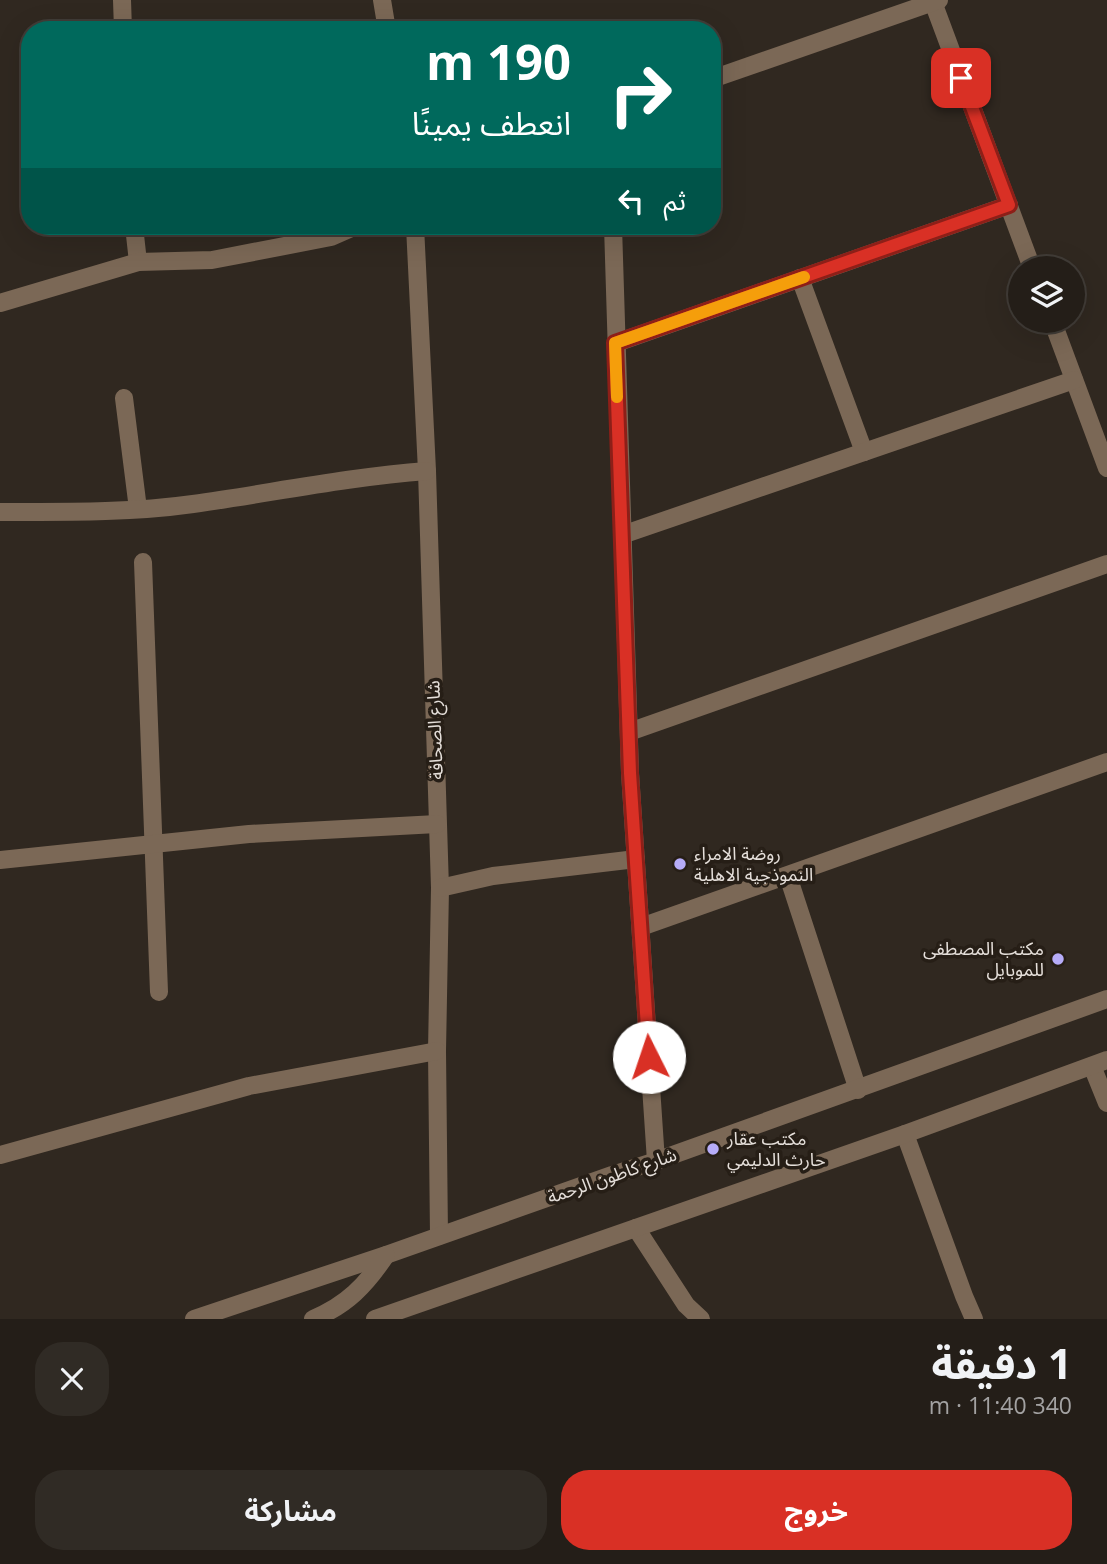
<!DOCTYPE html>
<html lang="ar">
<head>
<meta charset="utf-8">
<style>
  :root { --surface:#241e18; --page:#302b25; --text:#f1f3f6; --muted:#a3a2a2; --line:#413c37; --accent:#d93025 }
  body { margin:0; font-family:"Open Sans","Noto Sans Arabic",sans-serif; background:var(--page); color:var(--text); direction:rtl; height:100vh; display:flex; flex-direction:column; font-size:26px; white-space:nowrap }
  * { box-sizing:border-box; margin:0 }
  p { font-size:23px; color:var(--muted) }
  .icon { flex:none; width:38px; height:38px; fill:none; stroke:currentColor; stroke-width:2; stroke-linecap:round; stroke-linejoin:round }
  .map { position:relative; height:1319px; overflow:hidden; direction:ltr }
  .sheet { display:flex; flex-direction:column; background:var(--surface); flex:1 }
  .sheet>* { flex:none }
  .hud { position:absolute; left:21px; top:21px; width:700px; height:214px; border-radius:28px; box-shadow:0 7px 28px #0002,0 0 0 2px var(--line); direction:rtl; background:#00695c; color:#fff; overflow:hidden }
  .controls { position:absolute; left:1008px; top:256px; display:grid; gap:14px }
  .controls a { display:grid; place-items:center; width:77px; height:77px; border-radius:50%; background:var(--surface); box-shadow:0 7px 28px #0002,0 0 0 2px var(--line); font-size:35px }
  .pin { position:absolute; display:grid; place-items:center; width:60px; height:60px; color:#fff; margin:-30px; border-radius:14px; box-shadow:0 4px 10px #0006 }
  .me { position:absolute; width:77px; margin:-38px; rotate:356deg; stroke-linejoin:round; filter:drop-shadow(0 0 5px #0008) }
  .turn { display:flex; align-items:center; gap:24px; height:147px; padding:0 35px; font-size:32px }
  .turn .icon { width:91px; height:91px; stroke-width:2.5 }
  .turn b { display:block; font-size:49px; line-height:60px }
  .then { display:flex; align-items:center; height:66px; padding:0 35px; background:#0003; gap:14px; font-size:26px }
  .round { display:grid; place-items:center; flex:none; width:74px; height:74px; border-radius:28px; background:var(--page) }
  .head { display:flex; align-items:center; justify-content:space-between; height:119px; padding:0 35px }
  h1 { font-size:42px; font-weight:700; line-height:52px }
  .button { display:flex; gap:14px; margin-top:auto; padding:14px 35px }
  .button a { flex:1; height:80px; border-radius:28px; background:var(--accent); color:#fff; font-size:28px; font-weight:700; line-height:80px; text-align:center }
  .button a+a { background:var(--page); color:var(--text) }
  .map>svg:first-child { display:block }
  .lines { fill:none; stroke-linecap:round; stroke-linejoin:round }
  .minor { stroke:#7b6856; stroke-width:18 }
  .route-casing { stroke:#8d1f18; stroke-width:18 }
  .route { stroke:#d93025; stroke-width:12 }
  .slow { stroke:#f59e0b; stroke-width:12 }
  .poi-dot { fill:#b6acf8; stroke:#261e16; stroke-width:2.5 }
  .labels { text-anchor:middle; stroke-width:7; stroke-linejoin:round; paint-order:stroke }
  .street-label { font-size:18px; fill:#e5dfda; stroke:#261e16 }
  .poi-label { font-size:18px; fill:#e5dfda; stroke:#261e16; text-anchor:start }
</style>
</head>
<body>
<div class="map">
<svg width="1107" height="1319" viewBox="0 0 1107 1319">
  <rect width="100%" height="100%" fill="#302820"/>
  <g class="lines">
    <g class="minor">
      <path d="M 122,0 L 123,30"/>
      <path d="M 382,0 L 387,30"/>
      <path d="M 933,2 L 1032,268"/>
      <path d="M 712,79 L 939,0"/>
      <path d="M 134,226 L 138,262"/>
      <path d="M 415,226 L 427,471 L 440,888 L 437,1051 L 439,1236"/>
      <path d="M 613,226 L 630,773 L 656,1161"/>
      <path d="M 800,278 L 864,452"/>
      <path d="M 0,303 L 138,262 L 212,260 L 331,237 L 356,226"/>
      <path d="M 1052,320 L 1107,468"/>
      <path d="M 616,343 L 1009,205"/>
      <path d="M 124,398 L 138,509"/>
      <path d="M 0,512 C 65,512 129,513 193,504 C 271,493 348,477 427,471"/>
      <path d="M 622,535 L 1074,380"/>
      <path d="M 143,562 L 159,992"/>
      <path d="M 629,732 L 1107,564"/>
      <path d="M 0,860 L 249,834 L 437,824"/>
      <path d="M 788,876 L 858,1090"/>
      <path d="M 440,888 L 493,876 L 636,859"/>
      <path d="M 641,927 L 1107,762"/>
      <path d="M 1092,1066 L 1107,1103"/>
      <path d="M 905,1134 L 964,1296 L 974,1319"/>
      <path d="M 0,1155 L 249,1086 L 437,1051"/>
      <path d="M 636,1228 L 686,1305 L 701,1319"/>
      <path d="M 194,1319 L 386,1255 L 612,1175 L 656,1161 L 1107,999"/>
      <path d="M 313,1319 C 347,1305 366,1285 386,1255"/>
      <path d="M 375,1319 L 905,1134 L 1107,1060"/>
    </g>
  </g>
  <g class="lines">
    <g class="route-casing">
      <path id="route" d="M 649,1057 L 630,773 L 615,343 L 1009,205 L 961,78"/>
    </g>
    <use href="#route" class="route"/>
    <path class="slow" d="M 617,397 L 615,343 L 804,277"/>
  </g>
  <g class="poi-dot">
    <circle cx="680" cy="864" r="7"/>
    <circle cx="1058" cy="959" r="7"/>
    <circle cx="713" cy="1149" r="7"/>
  </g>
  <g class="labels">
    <g class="street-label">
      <text transform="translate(435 730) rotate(-92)" y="6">شارع الصحافة</text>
      <text transform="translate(612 1176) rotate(-19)" y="6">شارع كاطون الرحمة</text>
    </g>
    <g class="poi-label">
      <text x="694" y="860">روضة الامراء<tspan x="694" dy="21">النموذجية الاهلية</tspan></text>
      <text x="1044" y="955" text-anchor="end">مكتب المصطفى<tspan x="1044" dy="21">للموبايل</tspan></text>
      <text x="727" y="1145">مكتب عقار<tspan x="727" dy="21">حارث الدليمي</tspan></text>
    </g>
  </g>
</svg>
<div class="controls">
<a><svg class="icon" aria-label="layers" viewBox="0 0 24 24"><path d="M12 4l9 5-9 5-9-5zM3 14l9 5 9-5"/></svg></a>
</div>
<div class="pin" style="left:961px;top:78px;background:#d93025"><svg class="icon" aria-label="arrive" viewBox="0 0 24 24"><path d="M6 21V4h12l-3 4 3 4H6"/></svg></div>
<svg class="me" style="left:649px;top:1057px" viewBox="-20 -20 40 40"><circle r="19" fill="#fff"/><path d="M0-13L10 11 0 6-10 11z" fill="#d93025"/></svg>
<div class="hud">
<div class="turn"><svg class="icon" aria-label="right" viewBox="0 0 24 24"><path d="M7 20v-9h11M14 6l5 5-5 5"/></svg><div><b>190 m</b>انعطف يمينًا</div></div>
<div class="then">ثم<svg class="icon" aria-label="left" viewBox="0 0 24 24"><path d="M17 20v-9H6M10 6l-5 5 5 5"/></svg></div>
</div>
</div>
<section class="sheet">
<div class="head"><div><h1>1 دقيقة</h1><p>340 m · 11:40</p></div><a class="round"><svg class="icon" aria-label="close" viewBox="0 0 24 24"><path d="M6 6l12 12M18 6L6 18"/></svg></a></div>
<div class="button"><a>خروج</a><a>مشاركة</a></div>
</section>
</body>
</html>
